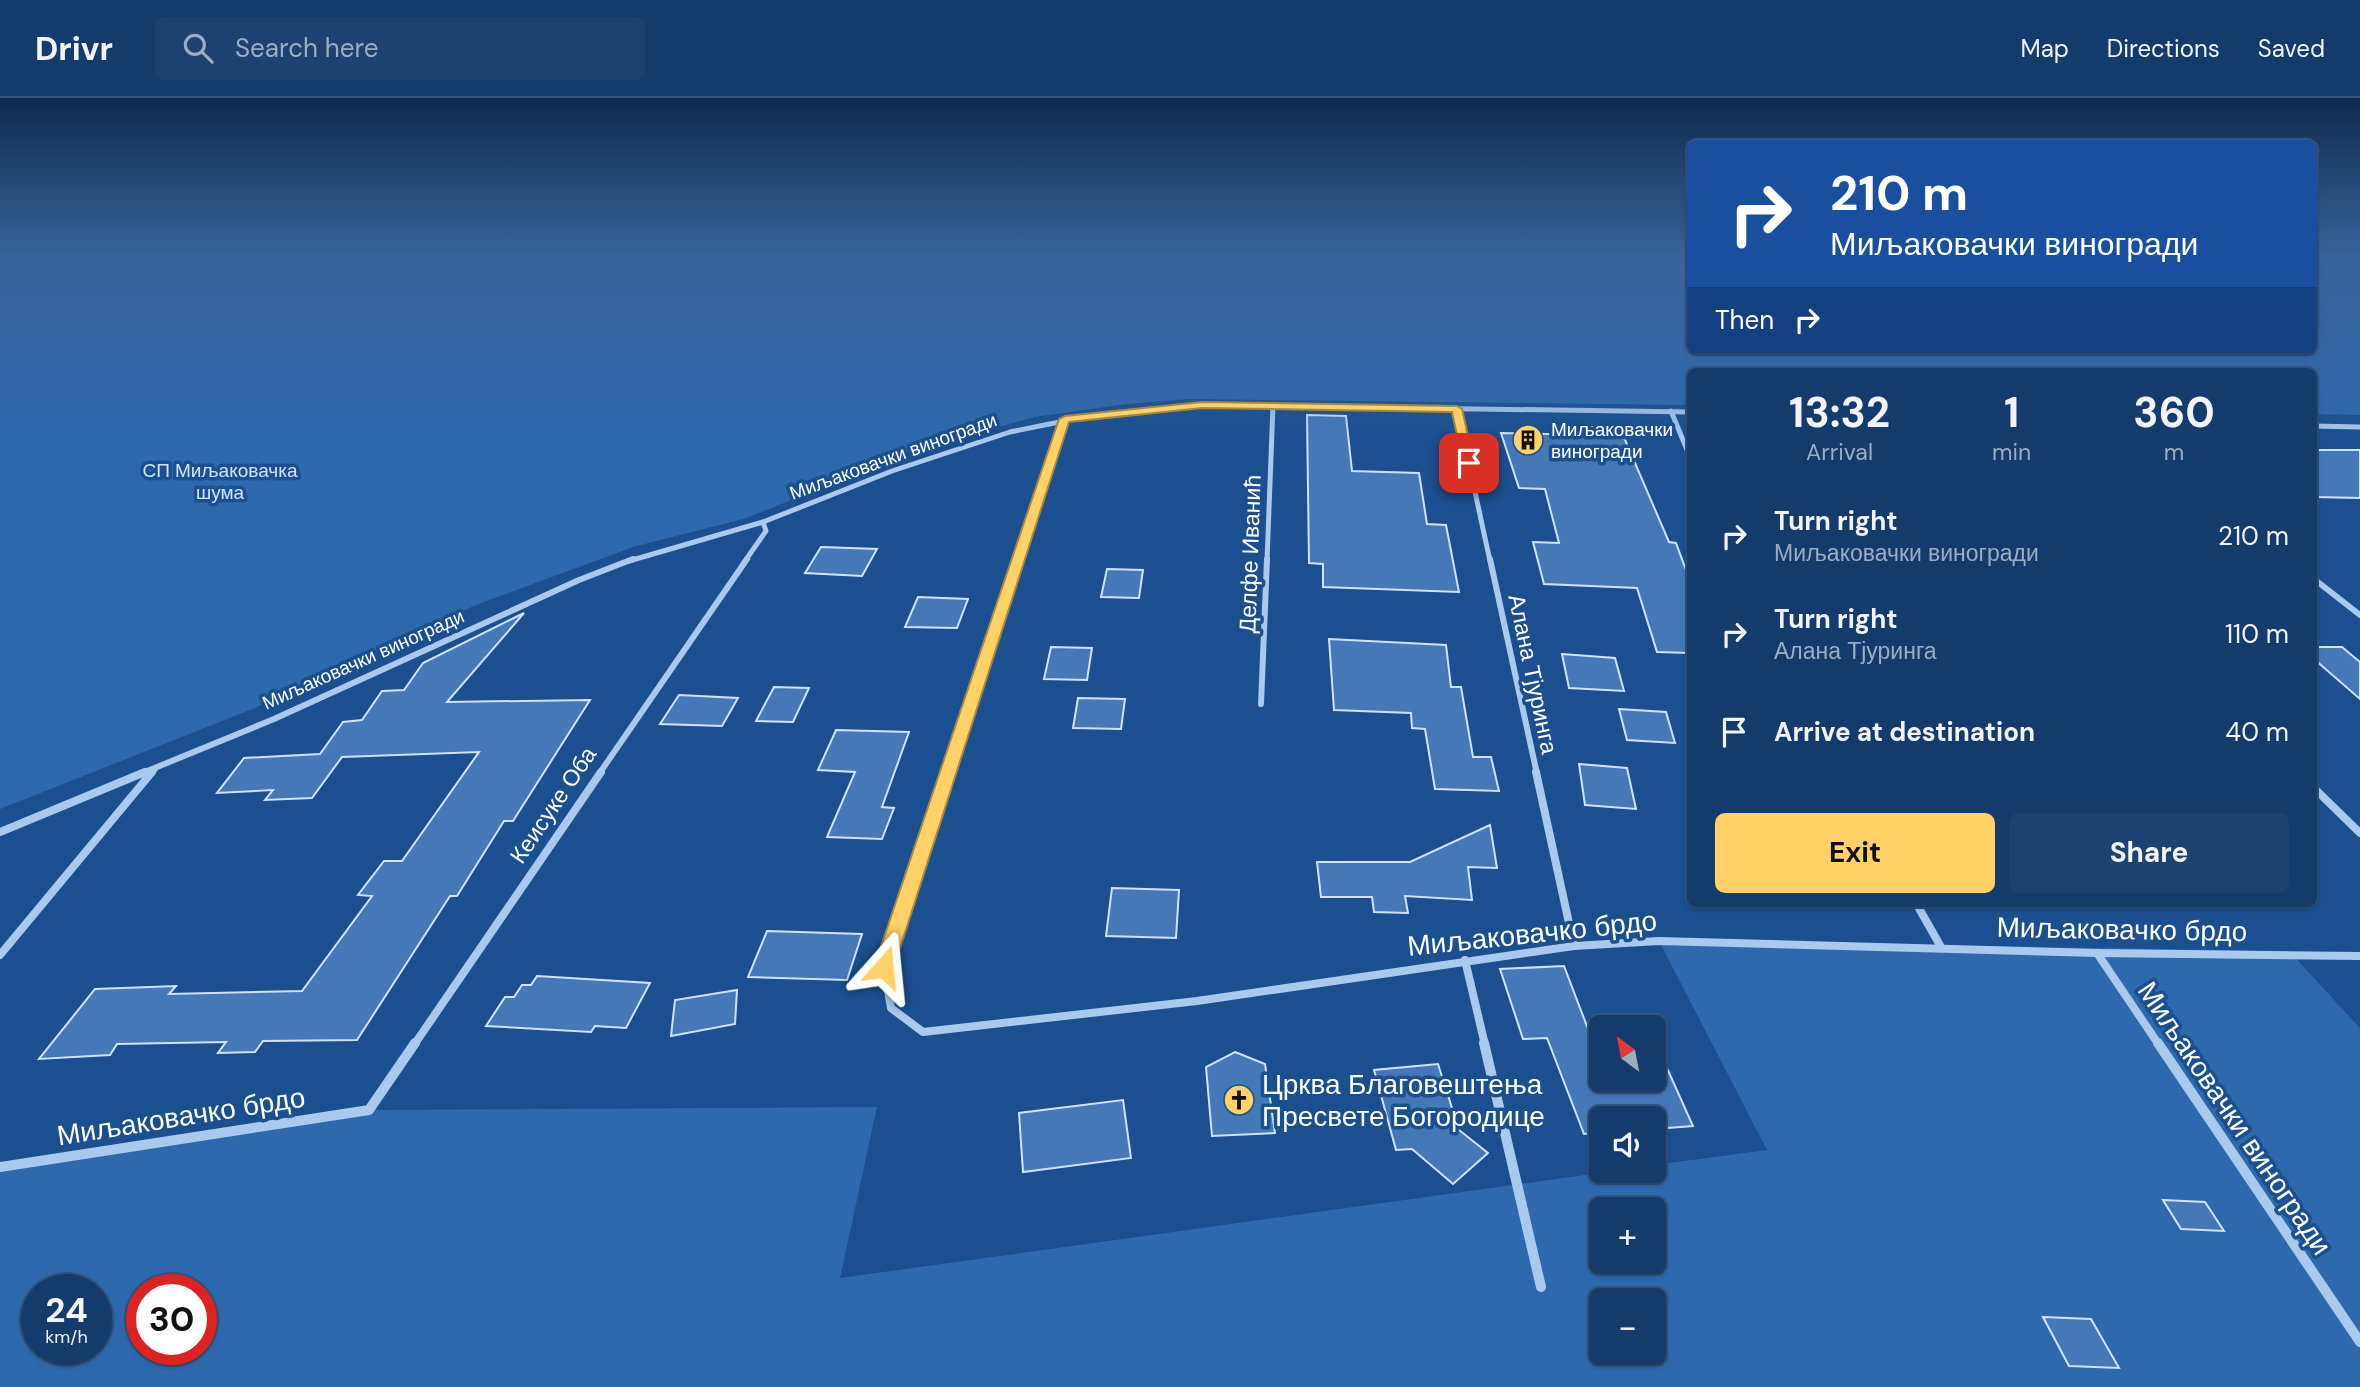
<!DOCTYPE html>
<html lang="en">
<head>
<meta charset="utf-8">
<style>
  :root { --surface:#143b6b; --page:#1d4271; --text:#f1f3f6; --muted:#9dadc1; --line:#33557e; --accent:#ffd166 }
  body { margin:0; font-family:"DM Sans",sans-serif; background:var(--page); color:var(--text); height:100vh; display:flex; flex-direction:column; font-size:26px; white-space:nowrap }
  * { box-sizing:border-box; margin:0 }
  p { font-size:23px; color:var(--muted) }
  .icon { flex:none; width:38px; height:38px; fill:none; stroke:currentColor; stroke-width:2; stroke-linecap:round; stroke-linejoin:round }
  .map { position:relative; flex:1; overflow:hidden }
  .sheet { position:absolute; left:1687px; top:270px; width:630px; height:539px; display:flex; flex-direction:column; background:var(--surface); border-radius:10px; box-shadow:0 2px 5px #0004,0 0 0 2px var(--line) }
  .sheet>* { flex:none }
  .top-card { position:absolute; left:1687px; top:42px; width:630px; height:214px; border-radius:10px; box-shadow:0 2px 5px #0004,0 0 0 2px var(--line); background:#1a4fa0; color:#fff; overflow:hidden }
  .needle { width:46px; rotate:328deg }
  .controls { position:absolute; left:1589px; top:917px; display:grid; gap:14px }
  .controls a { display:grid; place-items:center; width:77px; height:77px; border-radius:10px; background:var(--surface); box-shadow:0 2px 5px #0004,0 0 0 2px var(--line); font-size:35px }
  .speed { position:absolute; left:21px; top:1176px; display:flex; gap:14px; font-size:35px; font-weight:700; text-align:center }
  .speed>* { display:grid; place-content:center; width:91px; height:91px; border-radius:50%; background:var(--surface); box-shadow:0 2px 5px #0004,0 0 0 2px var(--line); line-height:1 }
  .speed small { font-size:18px; font-weight:400 }
  .speed .limit { border:10px solid #d22; background:#fff; color:#111 }
  .pin { position:absolute; display:grid; place-items:center; width:60px; height:60px; color:#fff; margin:-30px; border-radius:14px; box-shadow:0 4px 10px #0006 }
  .me { position:absolute; width:77px; margin:-38px; rotate:18deg; stroke-linejoin:round; filter:drop-shadow(0 0 5px #0008) }
  .turn { display:flex; align-items:center; gap:24px; height:147px; padding:0 28px; font-size:32px }
  .turn .icon { width:91px; height:91px; stroke-width:2.5 }
  .turn b { display:block; font-size:49px; line-height:60px }
  .then { display:flex; align-items:center; height:66px; padding:0 28px; background:#0003; gap:14px; font-size:26px }
  .eta { display:flex; justify-content:space-evenly; align-items:center; height:119px; text-align:center }
  .eta b { font-size:42px; font-weight:700; line-height:49px }
  .primary-button { display:flex; gap:14px; margin-top:auto; padding:14px 28px }
  .primary-button a { flex:1; height:80px; border-radius:10px; background:var(--accent); color:#111; font-size:28px; font-weight:700; line-height:80px; text-align:center }
  .primary-button a+a { background:var(--page); color:var(--text) }
  ul { padding:0; list-style:none }
  li { display:flex; align-items:center; gap:21px; height:98px; padding:0 28px }
  li div { flex:1 }
  li b { display:block; font-size:26px }
  li em { font-style:normal }
  header { display:flex; align-items:center; gap:42px; box-sizing:border-box; height:98px; padding:0 35px; background:var(--surface); border-bottom:2px solid var(--line) }
  header strong { font-size:33px }
  nav { display:flex; gap:38px; margin-inline-start:auto; font-size:24px }
  .search { width:490px; height:63px; background:var(--page); display:flex; align-items:center; gap:18px; box-sizing:border-box; padding:0 24px; border-radius:10px; color:var(--muted); font-size:26px }
  .map>svg:first-child { display:block }
  .green { fill:#2e69ad; fill-rule:evenodd }
  .building { fill:#4478b7; stroke:#cfe3fa; stroke-width:2 }
  .lines { fill:none; stroke-linecap:round; stroke-linejoin:round }
  .minor-far3 { stroke:#a9c9ee; stroke-width:5 }
  .minor-far2 { stroke:#a9c9ee; stroke-width:6 }
  .minor-far1 { stroke:#a9c9ee; stroke-width:8 }
  .minor { stroke:#a9c9ee; stroke-width:10 }
  .route { fill:#ffd166; stroke:#a68842; stroke-width:2 }
  .labels { text-anchor:middle; stroke-width:7; stroke-linejoin:round; paint-order:stroke }
  .far-poi-label { font-size:19px; fill:#fff; stroke:#1b4f8f; text-anchor:start }
  .far-street-label { font-size:19px; fill:#fff; stroke:#1b4f8f }
  .far-park-label { font-size:19px; fill:#cfe3fa; stroke:#1b4f8f }
  .street-label { font-size:23px; fill:#fff; stroke:#1b4f8f }
  .near-street-label { font-size:28px; fill:#fff; stroke:#1b4f8f }
  .near-poi-label { font-size:28px; fill:#fff; stroke:#1b4f8f; text-anchor:start }
</style>
</head>
<body>
<header>
<strong>Drivr</strong>
<div class="search"><svg class="icon" aria-label="search" viewBox="0 0 24 24"><circle cx="10" cy="10" r="6"/><path d="M15 15l6 6"/></svg>Search here</div>
<nav><a>Map</a><a>Directions</a><a>Saved</a></nav>
</header>
<div class="map">
<svg width="2360" height="1289" viewBox="0 0 2360 1289">
  <rect width="100%" height="100%" fill="#1b4f8f"/>
  <g class="green">
    <path d="M 0,162 L 1690,162 L 1690,252 L 2314,252 L 2314,162 L 2360,162 L 2360,317 L 2314,316 L 2314,273 L 1690,273 L 1690,307 L 1189,301 L 1127,306 L 1034,319 L 912,353 L 747,420 L 633,449 L 476,507 L 255,610 L 0,711 Z"/>
    <path d="M 1659,843 L 2289,853 L 2360,930 L 2360,1289 L 0,1289 L 0,1071 L 369,1012 L 877,1009 L 840,1180 L 1614,1073 L 1654,1073 L 1654,1067 L 1767,1052 ZM 1601,1111 L 1654,1111 L 1654,1164 L 1601,1164 ZM 37,1192 L 96,1192 L 96,1251 L 37,1251 ZM 142,1192 L 201,1192 L 201,1251 L 142,1251 ZM 1601,1202 L 1654,1202 L 1654,1255 L 1601,1255 Z"/>
  </g>
  <g class="building">
    <path d="M 1307,317 L 1346,318 L 1352,373 L 1419,375 L 1427,426 L 1446,427 L 1459,494 L 1323,489 L 1323,466 L 1309,465 Z"/>
    <path d="M 1589,329 L 1620,330 L 1669,444 L 1676,445 L 1690,483 L 1690,555 L 1657,554 L 1637,490 L 1544,486 L 1533,444 L 1559,445 L 1545,391 L 1519,390 L 1501,335 L 1592,337 Z"/>
    <path d="M 2314,352 L 2360,352 L 2360,400 L 2314,399 Z"/>
    <path d="M 821,449 L 877,451 L 862,478 L 805,475 Z"/>
    <path d="M 1107,471 L 1143,472 L 1139,500 L 1101,499 Z"/>
    <path d="M 918,499 L 968,501 L 957,530 L 905,529 Z"/>
    <path d="M 524,515 L 447,604 L 590,602 L 513,723 L 504,723 L 457,798 L 450,798 L 357,942 L 263,943 L 255,954 L 218,955 L 226,944 L 117,946 L 110,957 L 39,961 L 95,891 L 176,888 L 169,896 L 302,893 L 372,798 L 358,797 L 384,763 L 402,763 L 479,654 L 342,659 L 312,700 L 265,702 L 273,692 L 217,695 L 244,660 L 320,656 L 343,624 L 362,622 L 382,593 L 404,592 L 423,565 Z"/>
    <path d="M 1329,541 L 1446,547 L 1451,589 L 1461,589 L 1473,659 L 1491,659 L 1499,693 L 1435,691 L 1425,631 L 1412,630 L 1411,615 L 1334,612 Z"/>
    <path d="M 1051,549 L 1092,550 L 1087,582 L 1044,581 Z"/>
    <path d="M 2314,549 L 2342,549 L 2360,564 L 2360,601 L 2314,561 Z"/>
    <path d="M 1562,556 L 1615,560 L 1624,593 L 1569,590 Z"/>
    <path d="M 774,589 L 809,590 L 793,624 L 756,623 Z"/>
    <path d="M 679,597 L 738,600 L 722,628 L 660,626 Z"/>
    <path d="M 1078,600 L 1125,601 L 1121,631 L 1073,630 Z"/>
    <path d="M 1619,611 L 1666,614 L 1675,645 L 1627,642 Z"/>
    <path d="M 836,632 L 909,634 L 882,709 L 894,710 L 882,741 L 827,739 L 855,674 L 818,672 Z"/>
    <path d="M 1579,666 L 1627,670 L 1636,711 L 1585,707 Z"/>
    <path d="M 1490,727 L 1497,770 L 1468,769 L 1472,802 L 1405,798 L 1408,815 L 1374,814 L 1372,799 L 1321,799 L 1317,764 L 1410,764 Z"/>
    <path d="M 1112,790 L 1179,792 L 1176,840 L 1106,838 Z"/>
    <path d="M 767,833 L 862,836 L 847,882 L 748,879 Z"/>
    <path d="M 1564,868 L 1601,965 L 1601,982 L 1654,982 L 1654,962 L 1663,961 L 1693,1028 L 1654,1031 L 1654,1020 L 1601,1020 L 1601,1034 L 1584,1036 L 1547,940 L 1523,941 L 1500,871 Z"/>
    <path d="M 537,878 L 650,885 L 626,930 L 595,928 L 591,934 L 486,928 L 505,899 L 514,899 L 522,887 L 531,887 Z"/>
    <path d="M 737,892 L 735,926 L 671,938 L 675,902 Z"/>
    <path d="M 1235,954 L 1265,966 L 1275,1035 L 1212,1038 L 1206,969 Z"/>
    <path d="M 1438,966 L 1459,1032 L 1488,1055 L 1453,1086 L 1412,1051 L 1396,1052 L 1374,972 Z"/>
    <path d="M 1123,1002 L 1131,1060 L 1023,1074 L 1019,1015 Z"/>
    <path d="M 2163,1102 L 2205,1104 L 2224,1133 L 2181,1131 Z"/>
    <path d="M 2043,1219 L 2091,1221 L 2119,1270 L 2069,1268 Z"/>
  </g>
  <g class="lines">
    <g class="minor-far3">
      <path d="M 1457,311 L 1490,463"/>
      <path d="M 1671,313 L 1690,359"/>
      <path d="M 2314,328 L 2360,329"/>
      <path d="M 629,463 L 763,424 L 892,373 L 1010,334 L 1094,317 L 1202,307 L 1690,314"/>
      <path d="M 745,463 L 766,433 L 763,424"/>
      <path d="M 1018,463 L 1065,321"/>
      <path d="M 1267,463 L 1273,307"/>
    </g>
    <g class="minor-far2">
      <path d="M 1490,461 L 1537,676"/>
      <path d="M 2314,481 L 2360,517"/>
      <path d="M 1261,606 L 1267,461"/>
      <path d="M 140,676 L 274,621 L 579,482 L 633,461"/>
      <path d="M 151,676 L 155,671"/>
      <path d="M 599,676 L 747,461"/>
      <path d="M 948,676 L 1019,461"/>
    </g>
    <g class="minor-far1">
      <path d="M 948,674 L 884,869 L 891,910 L 923,934 L 1197,903 L 1574,848 L 1659,843 L 2097,855 L 2360,858"/>
      <path d="M 1536,674 L 1574,848"/>
      <path d="M 2314,690 L 2360,735"/>
      <path d="M 0,734 L 145,674"/>
      <path d="M 1916,805 L 1941,849"/>
      <path d="M 2097,855 L 2159,947"/>
      <path d="M 0,857 L 152,674"/>
      <path d="M 1465,862 L 1485,947"/>
      <path d="M 414,947 L 601,674"/>
    </g>
    <g class="minor">
      <path d="M 1484,945 L 1541,1189"/>
      <path d="M 2158,945 L 2360,1244"/>
      <path d="M 0,1069 L 369,1012 L 415,945"/>
    </g>
  </g>
  <linearGradient id="sky" x2="0" y2="1"><stop stop-color="#0f2b4f"/><stop offset="0.47" stop-color="#39639b"/><stop offset="1" stop-color="#39639b" stop-opacity="0"/></linearGradient>
  <rect width="2360" height="343" fill="url(#sky)"/>
  <path class="route" d="M 1202,304 L 1457,308 L 1462,311 L 1474,365 L 1469,368 L 1463,365 L 1452,314 L 1202,310 L 1069,324 L 894,869 L 891,875 L 884,877 L 877,875 L 874,869 L 1059,321 L 1065,318 Z"/>
  <defs>
    <g id="building-disc" transform="scale(1.575)"><circle r="9.5" fill="#ffd166" stroke="#1b4f8f"/><path d="M-4-6H4V6H1V3H-1V6H-4ZM-2.5-4.3h1.7v1.8h-1.7ZM.8-4.3h1.7v1.8H.8ZM-2.5-1h1.7V.8h-1.7ZM.8-1h1.7V.8H.8Z" fill="#111"/></g>
    <g id="church-disc" transform="scale(1.575)"><circle r="9.5" fill="#ffd166" stroke="#1b4f8f"/><path d="M-1.2-6h2.4v3.5h3.3v2.4h-3.3V6h-2.4V-.1h-3.3v-2.4h3.3Z" fill="#111"/></g>
  </defs>
  <g fill-rule="evenodd">
    <use href="#building-disc" x="1528" y="342"/>
    <use href="#church-disc" x="1239" y="1002"/>
  </g>
  <g class="labels">
    <g class="far-poi-label">
      <text x="1551" y="338">Миљаковачки<tspan x="1551" dy="22">виногради</tspan></text>
    </g>
    <g class="far-street-label">
      <text transform="translate(893 358) rotate(-20)" y="7">Миљаковачки виногради</text>
      <text transform="translate(363 561) rotate(-24)" y="7">Миљаковачки виногради</text>
    </g>
    <g class="far-park-label">
      <text x="220" y="379">СП Миљаковачка<tspan x="220" dy="22">шума</tspan></text>
    </g>
    <g class="street-label">
      <text transform="translate(1250 456) rotate(-88)" y="8">Делфе Иванић</text>
      <text transform="translate(1533 576) rotate(78)" y="8">Алана Тјуринга</text>
      <text transform="translate(553 707) rotate(-56)" y="8">Кеисуке Оба</text>
    </g>
    <g class="near-street-label">
      <text transform="translate(2122 831) rotate(1)" y="10">Миљаковачко брдо</text>
      <text transform="translate(1532 835) rotate(-6)" y="10">Миљаковачко брдо</text>
      <text transform="translate(181 1018) rotate(-9)" y="10">Миљаковачко брдо</text>
      <text transform="translate(2235 1020) rotate(56)" y="10">Миљаковачки виногради</text>
    </g>
    <g class="near-poi-label">
      <text x="1262" y="996">Црква Благовештења<tspan x="1262" dy="32">Пресвете Богородице</tspan></text>
    </g>
  </g>
</svg>
<div class="controls">
<a><svg class="needle" viewBox="-14 -14 28 28"><path d="M0-13l5 13h-10z" fill="#e53935"/><path d="M0 13l5-13h-10z" fill="#9dadc1"/></svg></a>
<a><svg class="icon" aria-label="sound" viewBox="0 0 24 24"><path d="M4 9h4l5-4v14l-5-4H4zM17 9q2 3 0 6"/></svg></a>
<a>+</a>
<a>−</a>
</div>
<div class="speed"><div>24<small>km/h</small></div><div class="limit">30</div></div>
<div class="pin" style="left:1469px;top:365px;background:#d93025"><svg class="icon" aria-label="arrive" viewBox="0 0 24 24"><path d="M6 21V4h12l-3 4 3 4H6"/></svg></div>
<svg class="me" style="left:884px;top:869px" viewBox="-20 -20 40 40"><path d="M0-17L14 15 0 8-14 15z" fill="#ffd166" stroke="#fff" stroke-width="4"/></svg>
<div class="top-card">
<div class="turn"><svg class="icon" aria-label="right" viewBox="0 0 24 24"><path d="M7 20v-9h11M14 6l5 5-5 5"/></svg><div><b>210 m</b>Миљаковачки виногради</div></div>
<div class="then">Then<svg class="icon" aria-label="right" viewBox="0 0 24 24"><path d="M7 20v-9h11M14 6l5 5-5 5"/></svg></div>
</div>
<section class="sheet">
<div class="eta">
<div><b>13:32</b><p>Arrival</p></div>
<div><b>1</b><p>min</p></div>
<div><b>360</b><p>m</p></div>
</div>
<ul>
<li><svg class="icon" aria-label="right" viewBox="0 0 24 24"><path d="M7 20v-9h11M14 6l5 5-5 5"/></svg><div><b>Turn right</b><p>Миљаковачки виногради</p></div><em>210 m</em></li>
<li><svg class="icon" aria-label="right" viewBox="0 0 24 24"><path d="M7 20v-9h11M14 6l5 5-5 5"/></svg><div><b>Turn right</b><p>Алана Тјуринга</p></div><em>110 m</em></li>
<li><svg class="icon" aria-label="arrive" viewBox="0 0 24 24"><path d="M6 21V4h12l-3 4 3 4H6"/></svg><div><b>Arrive at destination</b></div><em>40 m</em></li>
</ul>
<div class="primary-button"><a>Exit</a><a>Share</a></div>
</section>
</div>
</body>
</html>
